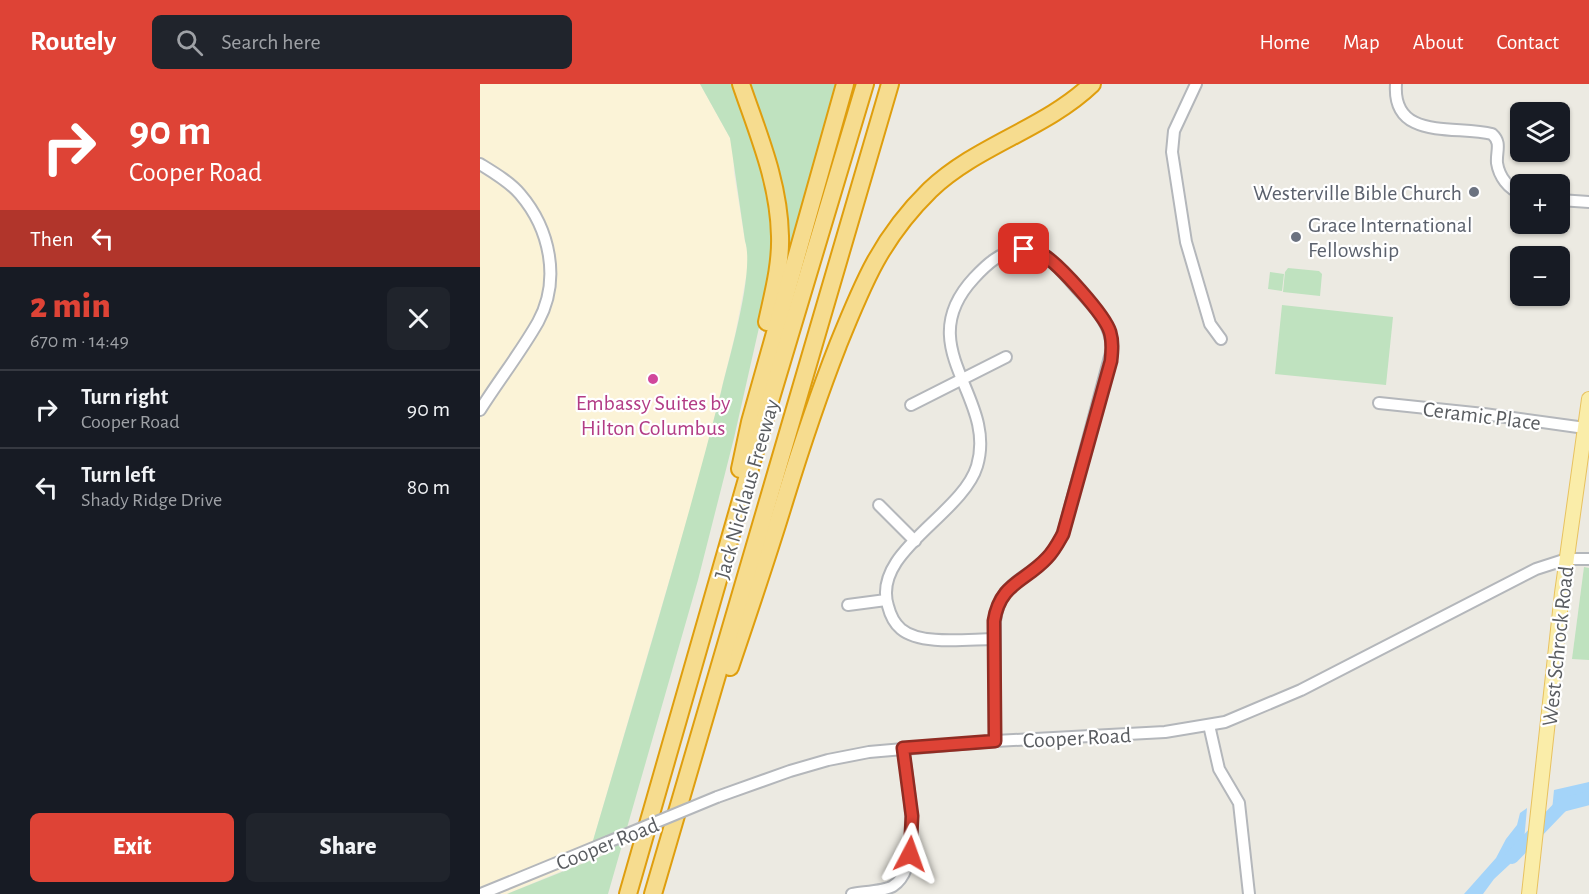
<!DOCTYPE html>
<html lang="en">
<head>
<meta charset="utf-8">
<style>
  :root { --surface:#171b24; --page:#20242c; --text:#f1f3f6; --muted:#9ea1a6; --line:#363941; --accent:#de4336 }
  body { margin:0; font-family:"Alegreya Sans",sans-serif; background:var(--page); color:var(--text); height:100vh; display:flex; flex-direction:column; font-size:22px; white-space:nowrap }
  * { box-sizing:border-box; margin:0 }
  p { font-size:20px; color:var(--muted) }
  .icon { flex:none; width:33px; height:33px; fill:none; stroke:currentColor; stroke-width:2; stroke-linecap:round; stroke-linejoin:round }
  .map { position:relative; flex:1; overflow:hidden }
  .details { display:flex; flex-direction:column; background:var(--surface); width:480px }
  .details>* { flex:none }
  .hud { background:#de4336; color:#fff; overflow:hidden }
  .tools { position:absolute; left:1030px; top:18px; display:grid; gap:12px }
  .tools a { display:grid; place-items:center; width:60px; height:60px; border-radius:9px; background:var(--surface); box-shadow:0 2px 4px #0004; font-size:30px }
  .pin { position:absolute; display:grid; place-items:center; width:51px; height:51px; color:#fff; margin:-26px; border-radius:12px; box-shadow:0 3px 9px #0006 }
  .me { position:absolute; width:66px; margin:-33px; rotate:4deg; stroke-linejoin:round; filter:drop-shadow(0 0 4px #0008) }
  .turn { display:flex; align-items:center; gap:21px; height:126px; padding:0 30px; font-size:27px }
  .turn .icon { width:78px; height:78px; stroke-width:2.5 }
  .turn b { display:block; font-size:42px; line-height:51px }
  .then { display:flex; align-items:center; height:57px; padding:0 30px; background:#0003; gap:12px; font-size:22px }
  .round { display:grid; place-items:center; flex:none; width:63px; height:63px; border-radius:9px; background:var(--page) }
  .head { display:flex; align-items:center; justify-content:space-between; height:102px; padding:0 30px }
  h1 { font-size:36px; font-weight:800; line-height:45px; color:var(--accent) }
  .action { display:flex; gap:12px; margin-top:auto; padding:12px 30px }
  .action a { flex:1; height:69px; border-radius:9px; background:var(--accent); color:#fff; font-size:24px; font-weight:800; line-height:69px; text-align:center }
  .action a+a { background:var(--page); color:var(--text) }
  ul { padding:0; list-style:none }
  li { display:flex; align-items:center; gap:18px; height:78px; padding:0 30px; border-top:2px solid var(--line) }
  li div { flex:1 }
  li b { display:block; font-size:22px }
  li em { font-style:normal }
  header { display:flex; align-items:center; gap:36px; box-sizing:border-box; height:84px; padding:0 30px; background:var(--accent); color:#fff }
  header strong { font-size:28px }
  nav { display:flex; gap:33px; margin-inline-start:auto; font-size:21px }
  .search { width:420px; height:54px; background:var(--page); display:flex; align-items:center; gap:15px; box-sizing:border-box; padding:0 21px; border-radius:9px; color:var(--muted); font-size:22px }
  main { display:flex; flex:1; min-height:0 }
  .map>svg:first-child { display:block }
  .commercial { fill:#fbf3d7 }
  .green { fill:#bfe2bf }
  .water { fill:#a4d4f9 }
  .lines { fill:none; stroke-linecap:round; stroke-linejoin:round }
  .river { stroke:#a4d4f9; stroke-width:14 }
  .minor-casing { stroke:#b4b7bb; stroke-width:14 }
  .major-casing { stroke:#e8c25f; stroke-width:16 }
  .highway-casing { stroke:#df9e0e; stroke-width:20 }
  .minor { stroke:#fff; stroke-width:10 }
  .major { stroke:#faeda9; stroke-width:14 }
  .highway { stroke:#f6dc8f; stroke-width:16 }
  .minor-bridge-casing { stroke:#b4b7bb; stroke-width:14; stroke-linecap:butt }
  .minor-bridge { stroke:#fff; stroke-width:10 }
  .route-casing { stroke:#902c23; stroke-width:15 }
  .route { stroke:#de4336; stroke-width:10 }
  .worship-dot { fill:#6b7280; stroke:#fff; stroke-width:2 }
  .hotel-dot { fill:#d1479c; stroke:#fff; stroke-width:2 }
  .labels { text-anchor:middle; stroke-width:4.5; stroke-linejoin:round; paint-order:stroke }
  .worship-label { font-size:22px; fill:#5b616d; stroke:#fff; text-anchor:end }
  .hotel-label { font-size:22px; fill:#b23c85; stroke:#fff }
  .street-label { font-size:22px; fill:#5a5d61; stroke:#fff }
</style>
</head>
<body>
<header>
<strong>Routely</strong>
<div class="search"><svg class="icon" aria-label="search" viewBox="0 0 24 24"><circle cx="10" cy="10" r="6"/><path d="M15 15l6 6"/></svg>Search here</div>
<nav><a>Home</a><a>Map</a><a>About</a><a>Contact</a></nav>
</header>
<main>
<section class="details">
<div class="hud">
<div class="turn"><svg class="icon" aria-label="right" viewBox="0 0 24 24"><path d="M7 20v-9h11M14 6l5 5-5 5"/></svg><div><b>90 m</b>Cooper Road</div></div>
<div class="then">Then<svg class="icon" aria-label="left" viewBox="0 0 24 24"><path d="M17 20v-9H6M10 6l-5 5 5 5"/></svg></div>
</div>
<div class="head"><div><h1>2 min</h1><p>670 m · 14:49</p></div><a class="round"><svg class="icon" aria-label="close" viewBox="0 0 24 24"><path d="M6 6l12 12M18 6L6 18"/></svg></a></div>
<ul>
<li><svg class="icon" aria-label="right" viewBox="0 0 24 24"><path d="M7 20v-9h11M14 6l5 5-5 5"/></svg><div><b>Turn right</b><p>Cooper Road</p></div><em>90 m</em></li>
<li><svg class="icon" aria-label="left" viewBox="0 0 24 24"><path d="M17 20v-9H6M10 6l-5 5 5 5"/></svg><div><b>Turn left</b><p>Shady Ridge Drive</p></div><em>80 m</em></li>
</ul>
<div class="action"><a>Exit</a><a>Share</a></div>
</section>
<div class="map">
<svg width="1109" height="810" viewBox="0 0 1109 810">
  <rect width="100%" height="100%" fill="#eceae2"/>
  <path class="commercial" d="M 0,0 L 220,0 L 250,54 L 253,65 L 254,89 L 265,157 L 268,168 L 268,183 L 255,251 L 219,395 L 112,760 L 112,774 L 27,810 L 0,810 Z"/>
  <g class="green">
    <path d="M 220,0 L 255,0 L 284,85 L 291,119 L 293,166 L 290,195 L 254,354 L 218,496 L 128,810 L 27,810 L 134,767 L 138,751 L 112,760 C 156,610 202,460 241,308 C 249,274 275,188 265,157 L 250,54 Z"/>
    <path d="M 265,0 L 358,0 L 299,206 L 301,159 Z"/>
    <path d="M 808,184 L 839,187 L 842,190 L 840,212 L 803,208 L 805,188 Z"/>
    <path d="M 790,188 L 804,190 L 802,207 L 788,205 Z"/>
    <path d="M 802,221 L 913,233 L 906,301 L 795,290 Z"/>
    <path d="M 1104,483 L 1109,484 L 1109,576 L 1092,575 Z"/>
  </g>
  <g class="water">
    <path d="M 1109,698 L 1109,720 L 1092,723 L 1071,737 L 1074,706 Z"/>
    <path d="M 1047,724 L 1043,768 L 1014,795 L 1003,810 L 984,810 L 1016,774 L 1026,755 L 1037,741 L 1040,729 Z"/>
  </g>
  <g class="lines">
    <path class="river" d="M 1032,773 L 1082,721 L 1109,714"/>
    <g class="minor-casing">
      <g id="minor">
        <path d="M 716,0 L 694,47 L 692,68 L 706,158 L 730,240 L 741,255"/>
        <path d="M 916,0 C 912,57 975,41 1012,50 C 1022,59 1016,67 1017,79 C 1019,92 1028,105 1041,109"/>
        <path d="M 0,80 C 13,88 30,98 40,110 C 70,145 81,196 58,238 C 41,268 19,296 0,326"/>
        <path d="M 1080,116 L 1109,118"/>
        <path d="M 899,319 L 1004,330 L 1105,344"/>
        <path d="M 431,321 L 526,273"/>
        <path d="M 399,421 L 435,457"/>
        <path d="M 368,521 L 406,516"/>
        <path d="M 514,555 C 489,555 441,562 421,545 C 414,539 410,530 408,522 C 391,468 482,431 497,382 C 518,312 429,264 494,194 C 507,180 520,168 539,166 C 564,163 579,184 594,201 C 612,221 631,237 632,265 L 583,450 C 578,459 574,467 567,474 C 544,498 520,497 515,537 L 515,657"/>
        <path d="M 729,641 L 739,685 L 759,719 L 769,810"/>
        <path d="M 237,713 L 310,687 L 348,676 L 389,668 L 515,657 L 685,648 L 745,638 L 821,606 L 1056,485 L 1087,475 L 1109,475"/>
        <path d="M 1,810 L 128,758"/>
        <path d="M 372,810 C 382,808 406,807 413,802 C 445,782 427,696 423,664"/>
      </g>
    </g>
    <g class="major-casing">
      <path id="major" d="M 1049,810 L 1082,509 L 1109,315"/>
    </g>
    <g class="highway-casing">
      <g id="highway">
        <path d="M 261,0 C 278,50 299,98 300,152 C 301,181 293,210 287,238"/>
        <path d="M 260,385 L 270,338 L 365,0"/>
        <path d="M 250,583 C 269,527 288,471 305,415 C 321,363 338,312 358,261 C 383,199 401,154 450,106 C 497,61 565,45 612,0"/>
        <path d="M 148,810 L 273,374 L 385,0"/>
        <path d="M 173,810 L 410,0"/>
      </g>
    </g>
    <use href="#minor" class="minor"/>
    <use href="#major" class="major"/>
    <use href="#highway" class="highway"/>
    <g class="minor-bridge-casing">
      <path id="minor-bridge" d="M 128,758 L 237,713"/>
    </g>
    <use href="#minor-bridge" class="minor-bridge"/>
  </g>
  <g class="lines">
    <g class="route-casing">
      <path id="route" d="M 430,770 L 432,732 L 423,664 L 515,657 L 514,537 C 520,499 545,498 567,474 C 574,467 578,459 583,450 L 631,277 C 632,267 633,258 630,248 C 625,231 579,180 562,170 C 556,167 551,166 544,165"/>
    </g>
    <use href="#route" class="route"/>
  </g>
  <g class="worship-dot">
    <circle cx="994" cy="108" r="6"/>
    <circle cx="816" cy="153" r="6"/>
  </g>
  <circle class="hotel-dot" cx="173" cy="295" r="6"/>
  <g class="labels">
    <g class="worship-label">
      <text x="982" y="116">Westerville Bible Church</text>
      <text x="828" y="148" text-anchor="start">Grace International<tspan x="828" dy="25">Fellowship</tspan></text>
    </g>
    <g class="hotel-label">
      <text x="173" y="326">Embassy Suites by<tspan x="173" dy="25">Hilton Columbus</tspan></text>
    </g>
    <g class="street-label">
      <text transform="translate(1002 331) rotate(7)" y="8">Ceramic Place</text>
      <text transform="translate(266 405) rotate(-74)" y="8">Jack Nicklaus Freeway</text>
      <text transform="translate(1077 562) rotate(-84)" y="8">West Schrock Road</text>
      <text transform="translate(597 653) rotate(-3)" y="8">Cooper Road</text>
      <text transform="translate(127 759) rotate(-22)" y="8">Cooper Road</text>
    </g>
  </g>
</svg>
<div class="tools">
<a><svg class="icon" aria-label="layers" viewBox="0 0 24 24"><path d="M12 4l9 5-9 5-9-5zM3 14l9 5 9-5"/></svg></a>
<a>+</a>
<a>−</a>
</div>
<div class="pin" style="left:544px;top:165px;background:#d93025"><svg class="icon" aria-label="arrive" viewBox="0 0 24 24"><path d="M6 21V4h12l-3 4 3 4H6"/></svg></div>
<svg class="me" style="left:430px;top:770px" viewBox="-20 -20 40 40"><path d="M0-17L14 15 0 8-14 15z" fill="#de4336" stroke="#fff" stroke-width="4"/></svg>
</div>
</main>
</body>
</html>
